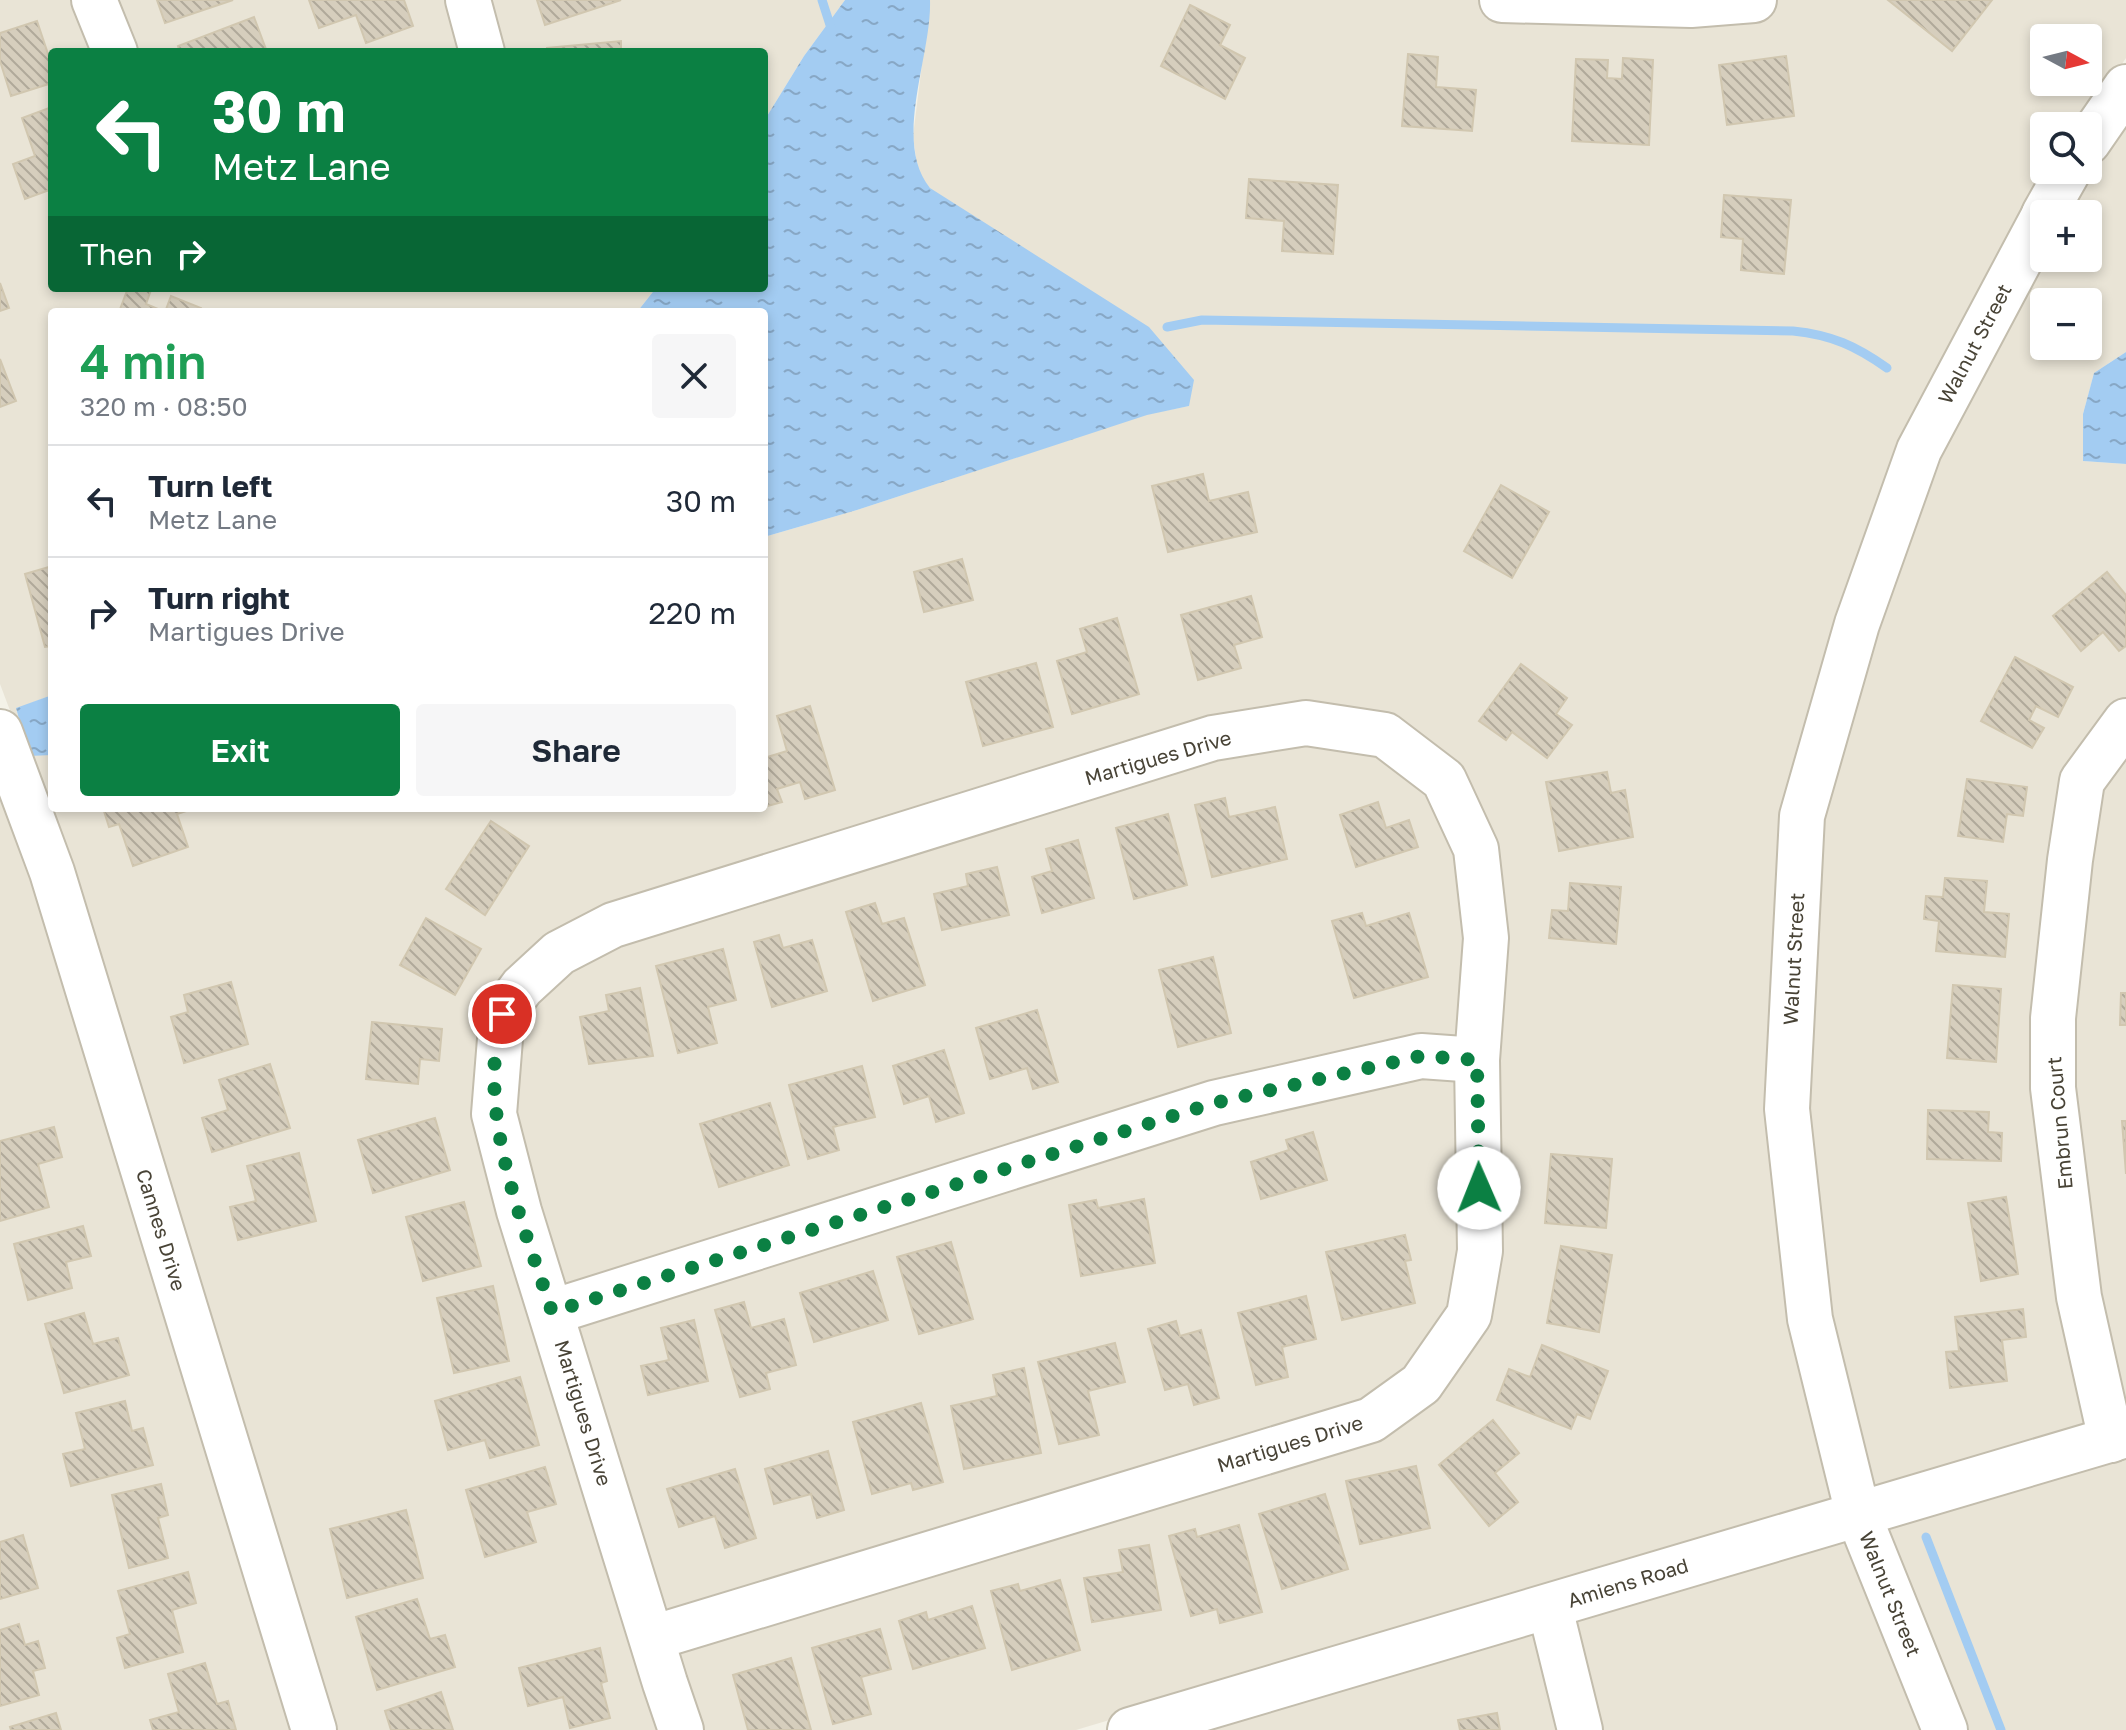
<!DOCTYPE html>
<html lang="en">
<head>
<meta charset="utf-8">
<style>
  :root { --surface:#fff; --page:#f6f6f7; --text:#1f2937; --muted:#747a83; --line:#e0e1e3; --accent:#0b8043 }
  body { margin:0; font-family:"Golos Text",sans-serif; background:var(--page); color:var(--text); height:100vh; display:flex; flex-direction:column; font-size:30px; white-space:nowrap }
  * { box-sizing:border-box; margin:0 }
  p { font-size:26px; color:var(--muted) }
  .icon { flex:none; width:44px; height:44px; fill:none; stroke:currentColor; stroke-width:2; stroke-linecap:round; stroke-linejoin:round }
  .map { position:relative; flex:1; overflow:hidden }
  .side { position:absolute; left:48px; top:308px; width:720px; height:504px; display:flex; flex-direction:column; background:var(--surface); border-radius:8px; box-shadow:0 4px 12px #0003 }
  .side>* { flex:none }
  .banner { position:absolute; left:48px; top:48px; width:720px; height:244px; border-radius:8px; box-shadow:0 4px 12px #0003; background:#0b8043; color:#fff; overflow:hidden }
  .needle { width:52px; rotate:97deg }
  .buttons { position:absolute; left:2030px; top:24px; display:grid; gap:16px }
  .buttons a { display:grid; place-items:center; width:72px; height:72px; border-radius:8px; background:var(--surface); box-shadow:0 4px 12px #0003; font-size:40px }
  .pin { position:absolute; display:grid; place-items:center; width:68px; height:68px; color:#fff; margin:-34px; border:4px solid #fff; border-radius:50%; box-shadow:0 2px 8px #0007 }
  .me { position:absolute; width:88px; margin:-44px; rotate:359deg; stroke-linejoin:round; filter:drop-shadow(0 0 6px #0008) }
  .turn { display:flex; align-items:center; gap:28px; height:168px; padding:0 32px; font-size:36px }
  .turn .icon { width:104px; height:104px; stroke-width:2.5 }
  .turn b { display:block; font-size:56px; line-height:68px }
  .then { display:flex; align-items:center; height:76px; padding:0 32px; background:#0003; gap:16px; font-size:30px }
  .round { display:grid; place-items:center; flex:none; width:84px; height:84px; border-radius:8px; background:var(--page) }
  .overview { display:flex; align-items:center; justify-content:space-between; height:136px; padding:0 32px }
  h1 { font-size:48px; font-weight:600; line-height:60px; color:#1e9e55 }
  .primary-button { display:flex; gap:16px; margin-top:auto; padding:16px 32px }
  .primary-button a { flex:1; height:92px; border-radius:8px; background:var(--accent); color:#fff; font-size:32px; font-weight:600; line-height:92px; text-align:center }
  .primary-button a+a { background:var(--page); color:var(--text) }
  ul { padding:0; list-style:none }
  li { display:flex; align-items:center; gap:24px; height:112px; padding:0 32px; border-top:2px solid var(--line) }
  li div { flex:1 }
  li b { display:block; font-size:30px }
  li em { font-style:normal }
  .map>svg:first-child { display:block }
  .residential { fill:#e9e4d6; fill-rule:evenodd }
  .water { fill:url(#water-ripples) }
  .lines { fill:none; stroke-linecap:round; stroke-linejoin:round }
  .stream { stroke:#a3ccf2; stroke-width:9 }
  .building { fill:url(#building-back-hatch); stroke:#d1c7b0; stroke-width:2 }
  .minor-casing { stroke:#c3bdad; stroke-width:48 }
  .minor { stroke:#fff; stroke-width:44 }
  .route { stroke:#0b8043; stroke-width:14; stroke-dasharray:0 25.2 }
  .labels { text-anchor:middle; stroke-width:6; stroke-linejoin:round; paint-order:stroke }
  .street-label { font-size:20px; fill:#484336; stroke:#fff }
</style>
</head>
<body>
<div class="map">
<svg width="2126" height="1730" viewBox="0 0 2126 1730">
  <defs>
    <pattern id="water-ripples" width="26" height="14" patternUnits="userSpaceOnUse" patternTransform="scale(2)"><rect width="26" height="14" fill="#a3ccf2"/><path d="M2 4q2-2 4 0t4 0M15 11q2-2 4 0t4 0" fill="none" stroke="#87a7c5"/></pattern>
    <pattern id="building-back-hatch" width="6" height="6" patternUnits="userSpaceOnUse" patternTransform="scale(2)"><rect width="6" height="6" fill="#d6cebd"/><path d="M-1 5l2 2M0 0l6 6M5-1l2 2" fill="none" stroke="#b0a99a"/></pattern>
  </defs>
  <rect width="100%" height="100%" fill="#f4f2e8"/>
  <g class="residential">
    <path d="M 0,0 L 845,0 L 804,56 L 764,121 L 764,52 L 52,52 L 52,288 L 656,288 L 637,312 L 52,312 L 52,695 L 16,709 L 29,755 L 52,755 L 52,808 L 764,808 L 764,537 L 857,510 L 1148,414 L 1189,406 L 930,188 L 918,173 L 913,136 L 930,0 L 2126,0 L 2126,58 L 2079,126 L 2044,126 L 2044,170 L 1785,812 L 1838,1503 L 1076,1730 L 331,1730 L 69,867 L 0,684 ZM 2044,38 L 2088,38 L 2088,82 L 2044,82 Z"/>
    <path d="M 2126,116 L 2126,352 L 2094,373 L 2083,414 L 2083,461 L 2126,464 L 2126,1420 L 1870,1494 L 1827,1317 L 1804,1109 L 1818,818 L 1873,629 L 1935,455 L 2044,258 L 2088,258 L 2088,214 L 2064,214 L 2080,182 ZM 2044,302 L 2088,302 L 2088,346 L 2044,346 Z"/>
    <path d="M 0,779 L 36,876 L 297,1730 L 0,1730 Z"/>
    <path d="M 2126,1451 L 2126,1730 L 1962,1730 L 1880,1523 Z"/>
    <path d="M 1848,1533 L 1927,1730 L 1182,1730 Z"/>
  </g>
  <g class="water">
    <path d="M 845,0 L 930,0 C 932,56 892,141 930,188 L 1149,327 L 1194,380 L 1189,406 L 1147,415 L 857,510 L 764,537 L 764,312 L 637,312 L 656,288 L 764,288 L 764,121 L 804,56 Z"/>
    <path d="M 2126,352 L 2126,464 L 2083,461 L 2083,414 L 2094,373 Z"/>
    <path d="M 52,695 L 52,755 L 29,756 L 16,708 Z"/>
  </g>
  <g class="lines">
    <g class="stream">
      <path d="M 822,0 L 832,31"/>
      <path d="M 1167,327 L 1202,320 L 1793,331 C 1832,335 1856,346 1887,368"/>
      <path d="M 1926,1537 L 2001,1730"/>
    </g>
  </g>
  <g class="building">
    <path d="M 157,0 L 233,0 L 165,23 Z"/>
    <path d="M 309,0 L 404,0 L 413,26 L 366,43 L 356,15 L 319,28 Z"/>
    <path d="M 537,0 L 621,0 L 545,25 Z"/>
    <path d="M 1888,0 L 1992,0 L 1952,51 Z"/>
    <path d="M 1190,5 L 1230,25 L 1220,45 L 1245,58 L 1225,99 L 1161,66 Z"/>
    <path d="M 254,17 L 267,52 L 180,52 L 178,46 Z"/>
    <path d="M 37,21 L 52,66 L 52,83 L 11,96 L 0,61 L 0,33 Z"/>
    <path d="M 621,41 L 621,52 L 547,52 L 547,48 Z"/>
    <path d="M 1408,54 L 1438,57 L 1436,87 L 1476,90 L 1472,131 L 1402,126 Z"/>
    <path d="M 1786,56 L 1794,116 L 1727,125 L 1719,65 Z"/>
    <path d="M 1623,58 L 1653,60 L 1649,145 L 1572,141 L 1576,59 L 1608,60 L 1607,78 L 1622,79 Z"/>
    <path d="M 52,107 L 52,189 L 25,199 L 13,164 L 35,156 L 22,118 Z"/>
    <path d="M 1249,179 L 1338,185 L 1333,254 L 1282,251 L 1284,221 L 1246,218 Z"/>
    <path d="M 1724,195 L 1791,200 L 1784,274 L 1741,270 L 1743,239 L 1721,237 Z"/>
    <path d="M 0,283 L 9,308 L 0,311 Z"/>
    <path d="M 128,288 L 151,290 L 146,304 L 165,312 L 171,296 L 201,308 L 200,312 L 119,312 Z"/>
    <path d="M 0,359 L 16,401 L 0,407 Z"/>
    <path d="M 1203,474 L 1209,501 L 1248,492 L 1257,532 L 1168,552 L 1152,486 Z"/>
    <path d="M 1501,485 L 1549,512 L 1512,578 L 1464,551 Z"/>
    <path d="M 962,559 L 973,600 L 924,612 L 914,572 Z"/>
    <path d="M 52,566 L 52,646 L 45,647 L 25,574 Z"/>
    <path d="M 2107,572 L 2126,595 L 2126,646 L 2119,651 L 2103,632 L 2081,651 L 2053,616 Z"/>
    <path d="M 1251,596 L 1262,637 L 1234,645 L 1241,668 L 1198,680 L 1181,615 Z"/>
    <path d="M 1117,618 L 1139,694 L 1072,714 L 1057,661 L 1087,652 L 1080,629 Z"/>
    <path d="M 2015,657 L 2073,687 L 2058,717 L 2036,706 L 2029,720 L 2044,728 L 2032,748 L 1981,721 Z"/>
    <path d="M 1036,663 L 1053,727 L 983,746 L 966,682 Z"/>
    <path d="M 1521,664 L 1567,698 L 1556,714 L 1572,725 L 1547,758 L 1512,732 L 1506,740 L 1479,721 Z"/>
    <path d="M 810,706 L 835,790 L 805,799 L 800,782 L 777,789 L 782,802 L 764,807 L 764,758 L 787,751 L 777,716 Z"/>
    <path d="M 1607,772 L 1611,793 L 1625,790 L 1633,837 L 1559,851 L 1546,782 Z"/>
    <path d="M 1967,779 L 2027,787 L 2023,816 L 2007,814 L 2003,842 L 1958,836 Z"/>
    <path d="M 1225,798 L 1229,817 L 1275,807 L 1287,859 L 1212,877 L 1195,805 Z"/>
    <path d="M 1378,802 L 1386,828 L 1409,820 L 1418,847 L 1356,867 L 1340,815 Z"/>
    <path d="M 103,808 L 185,808 L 186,811 L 177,814 L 188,847 L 133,866 L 119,824 L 109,827 Z"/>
    <path d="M 1168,814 L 1187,885 L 1134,899 L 1116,828 Z"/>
    <path d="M 491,821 L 529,846 L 485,915 L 446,889 Z"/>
    <path d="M 1078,840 L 1094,898 L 1042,913 L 1032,877 L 1052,871 L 1046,849 Z"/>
    <path d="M 997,867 L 1009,915 L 942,930 L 934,894 L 968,886 L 966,874 Z"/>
    <path d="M 1945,878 L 1987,881 L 1984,912 L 2009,914 L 2005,957 L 1936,951 L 1939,921 L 1924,919 L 1926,896 L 1943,897 Z"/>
    <path d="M 1570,883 L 1621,887 L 1616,944 L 1549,938 L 1552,910 L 1568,911 Z"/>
    <path d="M 875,903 L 882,924 L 904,918 L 925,985 L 873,1001 L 846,912 Z"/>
    <path d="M 1362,913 L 1366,926 L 1409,913 L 1428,977 L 1354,998 L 1332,921 Z"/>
    <path d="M 426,918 L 481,949 L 455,995 L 400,965 Z"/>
    <path d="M 779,935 L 783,948 L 812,940 L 827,991 L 772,1007 L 754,942 Z"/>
    <path d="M 723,949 L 736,1000 L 708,1007 L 717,1043 L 678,1053 L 656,966 Z"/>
    <path d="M 1213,957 L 1231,1033 L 1178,1047 L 1159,970 Z"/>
    <path d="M 231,982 L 248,1044 L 184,1063 L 171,1017 L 188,1012 L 184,995 Z"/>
    <path d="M 1953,985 L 2001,989 L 1996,1062 L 1947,1058 Z"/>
    <path d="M 640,988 L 653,1056 L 589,1064 L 580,1017 L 609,1011 L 606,995 Z"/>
    <path d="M 2121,993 L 2126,993 L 2126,1025 L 2120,1025 Z"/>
    <path d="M 1037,1010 L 1058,1082 L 1033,1089 L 1027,1068 L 990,1079 L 976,1028 Z"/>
    <path d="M 372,1022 L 442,1029 L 439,1061 L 420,1059 L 418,1084 L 366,1079 Z"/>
    <path d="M 944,1050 L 964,1113 L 936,1122 L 929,1096 L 904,1104 L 893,1066 Z"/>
    <path d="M 270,1064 L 290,1128 L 212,1152 L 202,1118 L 228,1110 L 219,1080 Z"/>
    <path d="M 862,1066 L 875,1117 L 833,1127 L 839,1150 L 808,1159 L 789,1085 Z"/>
    <path d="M 770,1103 L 789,1165 L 719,1187 L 700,1124 Z"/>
    <path d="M 1928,1110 L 1989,1112 L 1988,1132 L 2002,1133 L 2001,1161 L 1927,1159 Z"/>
    <path d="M 435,1118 L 450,1170 L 373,1193 L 358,1140 Z"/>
    <path d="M 2122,1121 L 2126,1121 L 2126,1174 Z"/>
    <path d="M 54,1127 L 62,1157 L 38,1164 L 49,1207 L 0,1221 L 0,1141 Z"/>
    <path d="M 1313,1132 L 1327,1180 L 1261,1199 L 1251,1162 L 1289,1150 L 1286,1140 Z"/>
    <path d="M 299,1153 L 316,1221 L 238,1240 L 230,1207 L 256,1201 L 247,1166 Z"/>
    <path d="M 1551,1154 L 1612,1159 L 1606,1228 L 1545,1223 Z"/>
    <path d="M 2006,1197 L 2018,1274 L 1981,1281 L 1968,1203 Z"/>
    <path d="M 1144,1199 L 1155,1263 L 1081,1276 L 1069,1205 L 1096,1200 L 1098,1208 Z"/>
    <path d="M 464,1202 L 481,1266 L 423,1281 L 406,1217 Z"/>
    <path d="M 83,1226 L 91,1256 L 66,1262 L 72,1288 L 28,1300 L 14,1244 Z"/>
    <path d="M 1405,1235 L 1411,1260 L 1405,1261 L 1415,1303 L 1342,1320 L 1326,1252 Z"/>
    <path d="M 951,1242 L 973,1319 L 919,1334 L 897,1257 Z"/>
    <path d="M 1561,1246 L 1612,1255 L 1599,1332 L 1547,1323 Z"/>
    <path d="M 873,1271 L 888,1320 L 814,1342 L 800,1293 Z"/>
    <path d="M 493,1286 L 509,1361 L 454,1373 L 437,1298 Z"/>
    <path d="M 1306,1296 L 1316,1339 L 1282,1347 L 1288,1377 L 1256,1385 L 1238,1313 Z"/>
    <path d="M 744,1302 L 751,1328 L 784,1319 L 796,1365 L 766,1373 L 770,1389 L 740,1397 L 715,1310 Z"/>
    <path d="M 2023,1309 L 2026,1337 L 2002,1340 L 2007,1381 L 1950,1388 L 1946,1352 L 1959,1351 L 1955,1317 Z"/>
    <path d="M 84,1313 L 93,1344 L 118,1338 L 129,1375 L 64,1393 L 45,1324 Z"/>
    <path d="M 694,1320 L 708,1381 L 648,1395 L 641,1366 L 669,1360 L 661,1328 Z"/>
    <path d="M 1176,1321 L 1180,1336 L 1201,1330 L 1219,1398 L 1194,1405 L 1188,1384 L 1165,1390 L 1148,1329 Z"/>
    <path d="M 1115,1343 L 1125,1382 L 1088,1391 L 1099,1435 L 1059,1444 L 1038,1362 Z"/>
    <path d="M 1542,1345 L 1608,1371 L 1590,1419 L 1577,1414 L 1571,1429 L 1497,1400 L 1509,1369 L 1530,1377 Z"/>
    <path d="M 1024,1368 L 1041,1453 L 964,1469 L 951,1406 L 997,1396 L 993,1375 Z"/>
    <path d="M 520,1377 L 539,1445 L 490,1458 L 485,1440 L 448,1450 L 435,1401 Z"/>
    <path d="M 125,1401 L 132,1431 L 143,1428 L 153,1465 L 71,1486 L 63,1454 L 85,1449 L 76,1413 Z"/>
    <path d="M 921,1403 L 943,1482 L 913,1490 L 911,1483 L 872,1494 L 853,1422 Z"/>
    <path d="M 1493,1420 L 1519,1453 L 1495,1473 L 1518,1502 L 1489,1526 L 1439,1465 Z"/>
    <path d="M 828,1451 L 844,1510 L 817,1518 L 811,1494 L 774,1504 L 765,1469 Z"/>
    <path d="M 1416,1466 L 1430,1528 L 1360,1544 L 1346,1481 Z"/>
    <path d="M 545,1467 L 556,1504 L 527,1512 L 536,1542 L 485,1557 L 466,1490 Z"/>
    <path d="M 735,1469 L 756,1538 L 725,1548 L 715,1516 L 679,1527 L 667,1489 Z"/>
    <path d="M 161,1484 L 168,1515 L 158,1518 L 168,1558 L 129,1568 L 112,1495 Z"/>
    <path d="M 1325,1494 L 1348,1569 L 1282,1589 L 1259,1514 Z"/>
    <path d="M 406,1510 L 423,1578 L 347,1598 L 330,1529 Z"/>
    <path d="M 1239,1525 L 1262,1612 L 1220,1623 L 1217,1609 L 1191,1616 L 1169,1536 L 1195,1529 L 1197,1537 Z"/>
    <path d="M 23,1535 L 38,1588 L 0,1599 L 0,1542 Z"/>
    <path d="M 1149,1545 L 1161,1610 L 1092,1622 L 1084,1578 L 1123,1572 L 1119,1550 Z"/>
    <path d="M 188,1572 L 196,1603 L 172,1610 L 183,1652 L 125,1668 L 117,1638 L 130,1634 L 118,1591 Z"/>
    <path d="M 1060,1580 L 1080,1650 L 1012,1670 L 991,1591 L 1018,1584 L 1020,1591 Z"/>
    <path d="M 417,1599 L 430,1639 L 445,1635 L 455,1667 L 377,1690 L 356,1617 Z"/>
    <path d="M 972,1606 L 985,1648 L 913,1669 L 899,1621 L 926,1612 L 928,1620 Z"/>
    <path d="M 19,1624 L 25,1645 L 38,1641 L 45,1668 L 33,1671 L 39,1695 L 0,1706 L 0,1630 Z"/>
    <path d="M 880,1629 L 891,1669 L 861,1677 L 871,1714 L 833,1724 L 812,1648 Z"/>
    <path d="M 600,1648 L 607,1681 L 601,1683 L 610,1718 L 570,1728 L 563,1697 L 528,1706 L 519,1668 Z"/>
    <path d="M 791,1658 L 811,1730 L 748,1730 L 733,1675 Z"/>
    <path d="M 205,1663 L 217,1704 L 228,1701 L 236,1730 L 153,1730 L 150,1720 L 179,1712 L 168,1674 Z"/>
    <path d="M 441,1692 L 453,1730 L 391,1730 L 385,1711 Z"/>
    <path d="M 56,1713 L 61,1730 L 11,1730 L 10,1727 Z"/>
    <path d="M 1497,1713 L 1500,1730 L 1460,1730 L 1458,1720 Z"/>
  </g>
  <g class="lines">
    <g class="minor-casing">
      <g id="minor">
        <path d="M 94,0 L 115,52"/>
        <path d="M 468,0 L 482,52"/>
        <path d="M 1502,0 L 1691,5 L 1754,0"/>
        <path d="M 2088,142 L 2126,87"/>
        <path d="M 2044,214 L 2069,170"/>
        <path d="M 0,732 L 52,872 L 314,1730"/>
        <path d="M 552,1312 L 1214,1103 L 1421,1056 L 1477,1060"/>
        <path d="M 2111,1440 L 2079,1297 L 2053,1088 L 2053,1018 L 2070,860 L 2082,781 L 2126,721"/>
        <path d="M 1550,1608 L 1580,1730"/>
        <path d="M 652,1638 L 1371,1420 L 1421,1384 L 1469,1315 L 1480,1251 L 1477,1060 L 1486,938 L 1476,849 L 1444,780 L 1385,735 L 1306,723 L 1213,738 L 613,925 L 559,953 L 522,987 L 502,1014 L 494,1114 L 519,1211 L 665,1683 L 681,1730"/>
        <path d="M 1130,1730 L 2126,1435"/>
        <path d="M 1945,1730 L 1858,1514 L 1810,1319 L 1787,1109 L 1802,816 L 1857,624 L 1919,450 L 2044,215"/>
      </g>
    </g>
    <use href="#minor" class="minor"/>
  </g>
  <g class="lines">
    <path class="route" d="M 502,1014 C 476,1114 521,1217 552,1312 L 1214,1103 L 1421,1056 L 1477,1060 L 1479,1188"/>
  </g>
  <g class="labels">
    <g class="street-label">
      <text transform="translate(1975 344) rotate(-62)" y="7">Walnut Street</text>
      <text transform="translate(1158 758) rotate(-16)" y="7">Martigues Drive</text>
      <text transform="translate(1794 959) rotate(-87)" y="7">Walnut Street</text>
      <text transform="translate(2060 1123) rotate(-95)" y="7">Embrun Court</text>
      <text transform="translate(161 1230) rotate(73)" y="7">Cannes Drive</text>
      <text transform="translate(583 1413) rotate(73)" y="7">Martigues Drive</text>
      <text transform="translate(1290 1444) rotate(-17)" y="7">Martigues Drive</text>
      <text transform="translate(1628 1583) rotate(-17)" y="7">Amiens Road</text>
      <text transform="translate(1890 1594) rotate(68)" y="7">Walnut Street</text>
    </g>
  </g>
</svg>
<div class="buttons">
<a><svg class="needle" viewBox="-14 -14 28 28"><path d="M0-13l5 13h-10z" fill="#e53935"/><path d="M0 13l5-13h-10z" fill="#747a83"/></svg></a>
<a><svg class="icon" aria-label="search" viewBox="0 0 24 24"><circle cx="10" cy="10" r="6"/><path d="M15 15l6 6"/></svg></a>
<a>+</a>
<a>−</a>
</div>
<div class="pin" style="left:502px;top:1014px;background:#d93025"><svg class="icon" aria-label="arrive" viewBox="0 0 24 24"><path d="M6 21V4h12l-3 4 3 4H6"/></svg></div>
<svg class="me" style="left:1479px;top:1188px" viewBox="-20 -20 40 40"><circle r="19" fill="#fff"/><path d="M0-13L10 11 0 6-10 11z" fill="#0b8043"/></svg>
<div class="banner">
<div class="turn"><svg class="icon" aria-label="left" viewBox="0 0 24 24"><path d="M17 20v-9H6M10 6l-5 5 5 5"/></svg><div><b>30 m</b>Metz Lane</div></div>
<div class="then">Then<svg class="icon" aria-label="right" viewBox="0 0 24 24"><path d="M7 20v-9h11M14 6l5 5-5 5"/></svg></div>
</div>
<section class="side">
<div class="overview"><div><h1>4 min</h1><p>320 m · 08:50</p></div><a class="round"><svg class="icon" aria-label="close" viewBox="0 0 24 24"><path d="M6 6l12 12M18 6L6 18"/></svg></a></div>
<ul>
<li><svg class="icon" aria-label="left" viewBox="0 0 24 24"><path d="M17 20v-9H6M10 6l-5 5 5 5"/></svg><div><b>Turn left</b><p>Metz Lane</p></div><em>30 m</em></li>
<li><svg class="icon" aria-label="right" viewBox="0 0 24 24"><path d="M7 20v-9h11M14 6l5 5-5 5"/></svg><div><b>Turn right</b><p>Martigues Drive</p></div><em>220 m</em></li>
</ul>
<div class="primary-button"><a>Exit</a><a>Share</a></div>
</section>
</div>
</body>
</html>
